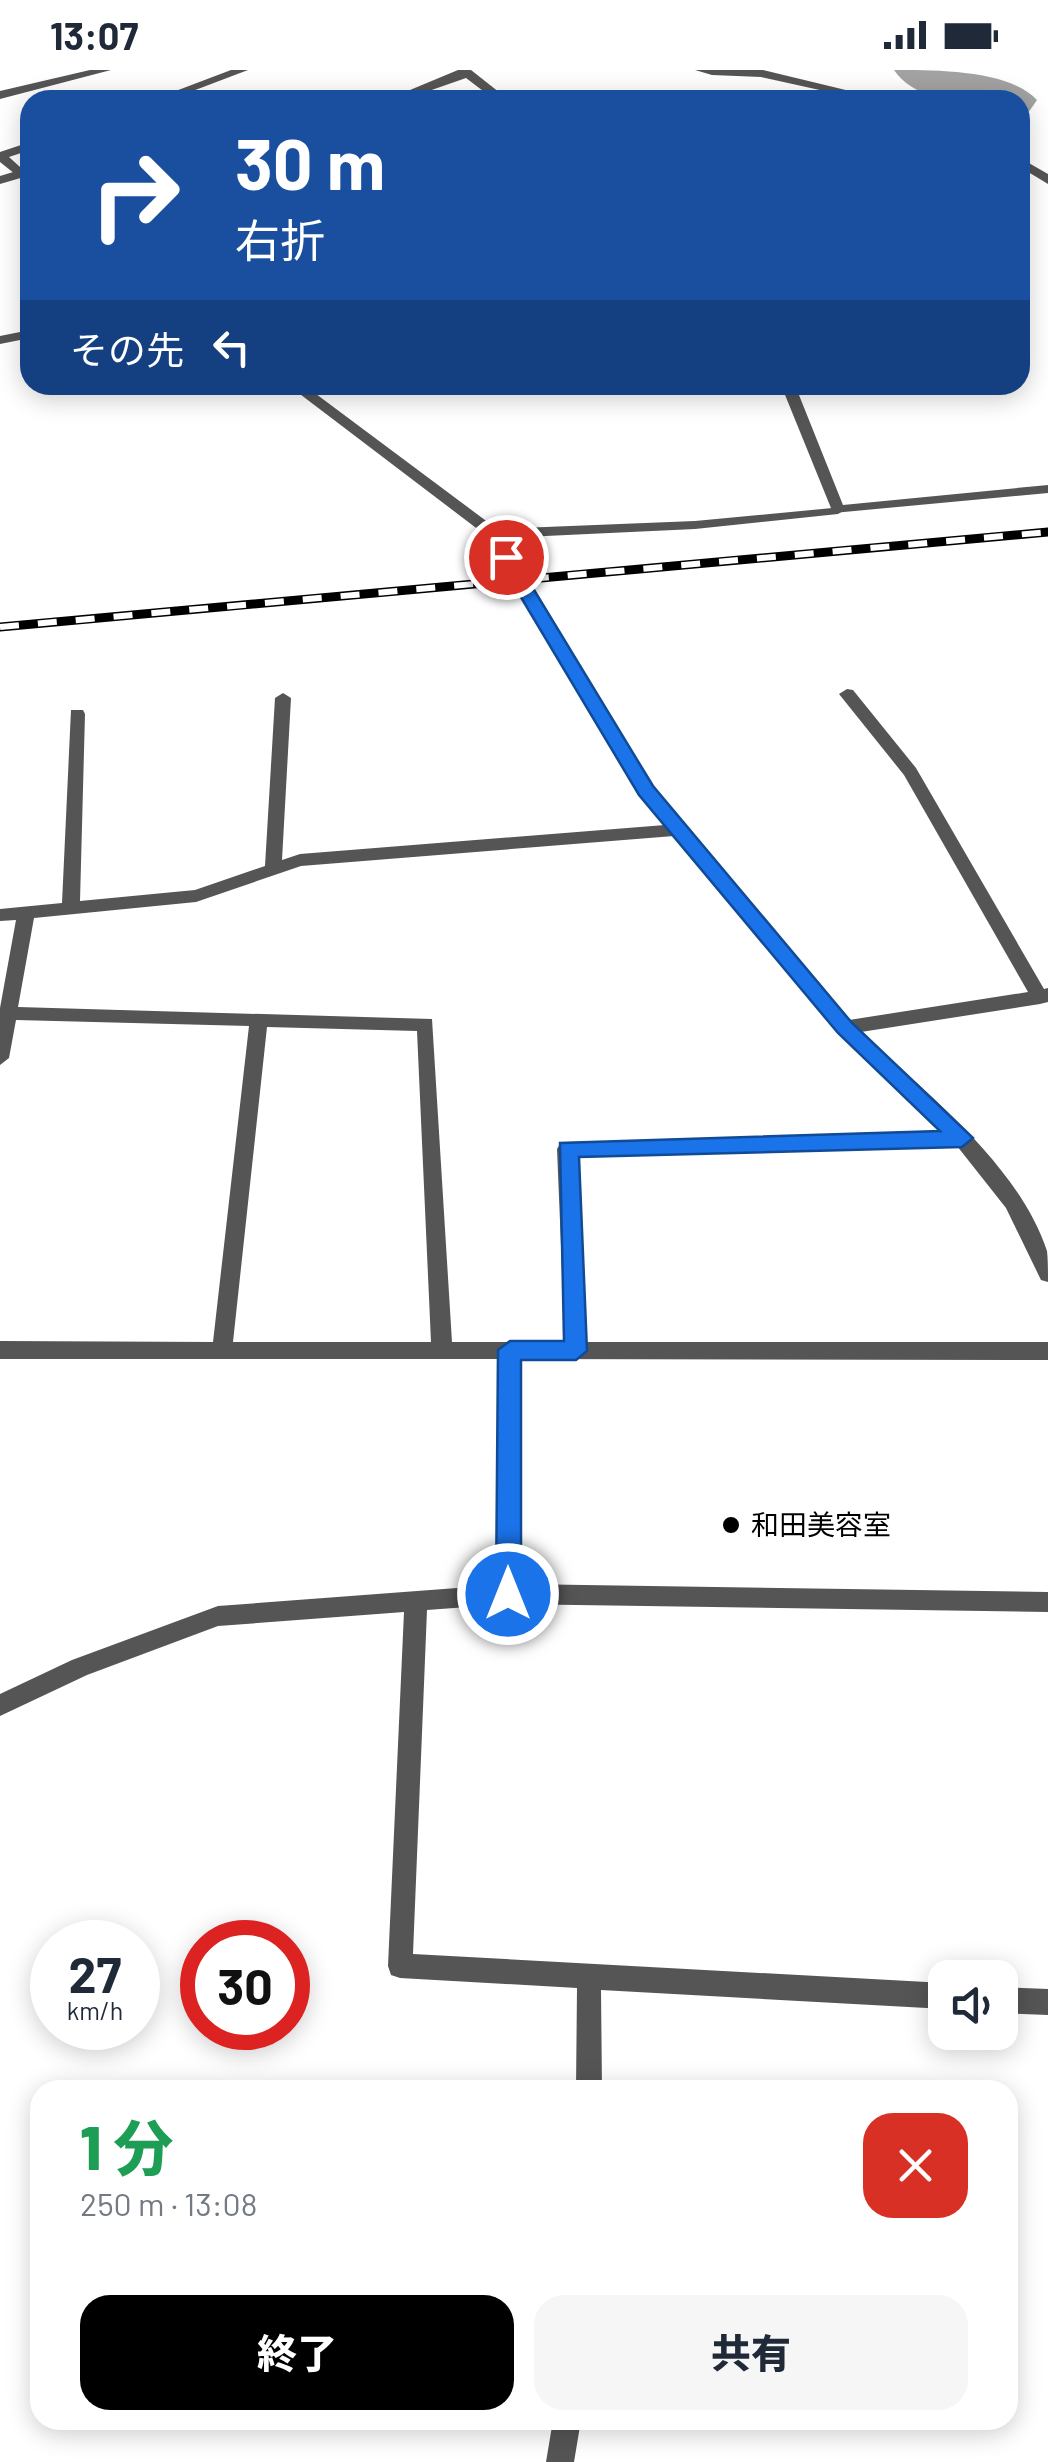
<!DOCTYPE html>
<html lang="ja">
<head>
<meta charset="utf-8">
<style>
  :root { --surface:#fff; --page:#f6f6f7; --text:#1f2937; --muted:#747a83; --accent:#000 }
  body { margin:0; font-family:Barlow,"Noto Sans JP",sans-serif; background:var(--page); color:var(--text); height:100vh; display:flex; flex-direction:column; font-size:38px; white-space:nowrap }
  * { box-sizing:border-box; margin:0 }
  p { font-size:32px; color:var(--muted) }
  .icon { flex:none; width:55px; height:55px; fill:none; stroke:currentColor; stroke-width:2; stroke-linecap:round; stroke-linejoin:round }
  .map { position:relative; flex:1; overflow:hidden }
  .details { position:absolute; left:30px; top:2010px; width:988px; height:350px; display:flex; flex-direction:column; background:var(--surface); border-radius:30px; box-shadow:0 5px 25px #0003 }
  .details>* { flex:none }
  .banner { position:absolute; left:20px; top:20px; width:1010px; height:305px; border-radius:30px; box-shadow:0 5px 25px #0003; background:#1a4fa0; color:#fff; overflow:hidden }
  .fabs { position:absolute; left:928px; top:1890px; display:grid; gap:20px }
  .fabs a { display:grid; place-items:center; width:90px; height:90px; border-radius:20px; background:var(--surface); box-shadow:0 5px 25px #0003; font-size:50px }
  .speed { position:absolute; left:30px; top:1850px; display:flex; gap:20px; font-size:50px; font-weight:700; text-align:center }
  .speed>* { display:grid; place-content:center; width:130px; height:130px; border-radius:50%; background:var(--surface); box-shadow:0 5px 25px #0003; line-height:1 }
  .speed small { font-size:25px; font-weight:400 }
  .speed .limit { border:15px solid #d22; background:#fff; color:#111 }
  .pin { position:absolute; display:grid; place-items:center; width:85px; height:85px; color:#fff; margin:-42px; border:5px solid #fff; border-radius:50%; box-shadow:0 2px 10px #0007 }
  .me { position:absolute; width:110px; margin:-55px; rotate:0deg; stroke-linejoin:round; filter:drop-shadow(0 0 8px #0008) }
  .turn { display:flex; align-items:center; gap:35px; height:210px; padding:0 50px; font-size:45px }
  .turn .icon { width:130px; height:130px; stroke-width:2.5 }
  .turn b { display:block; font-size:70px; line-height:85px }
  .then { display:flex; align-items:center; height:95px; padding:0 50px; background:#0003; gap:20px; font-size:38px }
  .round { display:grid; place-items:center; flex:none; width:105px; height:105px; border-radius:30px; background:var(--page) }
  .summary { display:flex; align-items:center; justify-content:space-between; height:170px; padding:0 50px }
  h1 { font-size:60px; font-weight:800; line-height:75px; color:#1e9e55 }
  .primary-button { display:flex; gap:20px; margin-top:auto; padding:20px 50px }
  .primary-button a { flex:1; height:115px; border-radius:30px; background:var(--accent); color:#fff; font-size:40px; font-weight:800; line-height:115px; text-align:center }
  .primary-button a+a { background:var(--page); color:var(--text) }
  .status { display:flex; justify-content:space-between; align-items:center; height:70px; padding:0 50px; background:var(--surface); direction:ltr }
  .status svg { height:28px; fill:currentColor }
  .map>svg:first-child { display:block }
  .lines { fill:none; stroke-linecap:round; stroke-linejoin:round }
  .river { fill:#a3a3a3; fill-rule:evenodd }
  .service { fill:#555; fill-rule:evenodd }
  .minor { fill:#555; fill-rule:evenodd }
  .rail-casing { stroke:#000; stroke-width:9 }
  .rail { stroke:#fff; stroke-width:6; stroke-dasharray:19; stroke-linecap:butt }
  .route { fill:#1a73e8; stroke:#114b97; stroke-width:2.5 }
  .poi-dot { fill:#000; stroke:#fff; stroke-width:4 }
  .labels { text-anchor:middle; stroke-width:10; stroke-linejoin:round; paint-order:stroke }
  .poi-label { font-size:28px; fill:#000; stroke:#fff; text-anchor:start }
</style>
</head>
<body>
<div class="status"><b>13:07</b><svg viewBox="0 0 49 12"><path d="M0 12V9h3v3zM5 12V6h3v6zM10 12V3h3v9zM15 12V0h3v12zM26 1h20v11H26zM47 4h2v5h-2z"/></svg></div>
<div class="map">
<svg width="1048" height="2392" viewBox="0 0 1048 2392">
  <rect width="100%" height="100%" fill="#fff"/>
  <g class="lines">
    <path class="river" d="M 894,0 C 938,0 1009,0 1037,30 L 1028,43 L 1020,45 L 1020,30 C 979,30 920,38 894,0 Z"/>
    <g class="service">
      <path d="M 707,0 L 763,0 L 887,30 L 865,30 L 761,7 L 712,5 Z"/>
      <path d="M 1020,88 L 1048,104 L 1048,114 L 1020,97 Z"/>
      <path d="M 20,100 L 24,101 L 24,107 L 0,114 L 0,106 Z"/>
      <path d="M 781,315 L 795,315 L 843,435 L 1048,415 L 1048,423 L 833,443 Z"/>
    </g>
    <g class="minor">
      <path d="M 90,0 L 111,0 L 0,29 L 0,21 Z"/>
      <path d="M 231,0 L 248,0 L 169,30 L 152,30 Z"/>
      <path d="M 458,0 L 471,0 L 509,30 L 495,30 L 466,8 L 403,30 L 386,30 Z"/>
      <path d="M 695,0 L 717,0 L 718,1 L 712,5 Z"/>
      <path d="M 30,72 L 30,80 L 9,87 L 30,106 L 30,116 L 0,92 L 0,82 Z"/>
      <path d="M 30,260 L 30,268 L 0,274 L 0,266 Z"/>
      <path d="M 288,315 L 304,315 L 497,459 L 695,451 L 843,437 L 845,440 L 838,444 L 695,459 L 504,468 L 652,717 L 849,950 L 1028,922 L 904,705 L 839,624 L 847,619 L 853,620 L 916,698 L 1044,919 L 1048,918 L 1048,932 L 1040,934 L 861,962 C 926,1023 1018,1094 1047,1181 C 1048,1190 1048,1202 1048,1212 L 1041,1210 L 1006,1138 L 957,1076 L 577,1086 L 586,1272 L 1048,1272 L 1048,1290 L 519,1289 L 519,1514 L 1048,1522 L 1048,1542 L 508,1534 L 427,1540 L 413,1884 L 945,1913 L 945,1939 L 601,1920 L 602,2020 L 576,2020 L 577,1918 L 400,1908 L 391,1905 L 388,1896 L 404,1542 L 218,1556 L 87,1605 L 0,1646 L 0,1624 L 72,1590 L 218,1536 L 497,1515 L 499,1289 L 0,1289 L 0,1271 L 213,1272 L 249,956 L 16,950 L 9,988 L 0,995 L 0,938 L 16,850 L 0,851 L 0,839 L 62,833 L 71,640 L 83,640 L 85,644 L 80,831 L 195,820 L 265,796 L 275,628 L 283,623 L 291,628 L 282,790 L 300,784 L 665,755 L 640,725 L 488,467 ZM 674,766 L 839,963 L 942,1061 L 560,1074 L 557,1079 L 565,1272 L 452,1272 L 432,949 L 18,937 L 34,848 L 196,832 L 301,796 ZM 267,957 L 417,961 L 431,1272 L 233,1272 Z"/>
      <path d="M 1000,1917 L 1048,1919 L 1048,1945 L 1000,1943 Z"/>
      <path d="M 553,2350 L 581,2350 L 574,2392 L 546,2392 Z"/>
    </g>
    <g class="rail-casing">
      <path id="rail" d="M 0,557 L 1048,462"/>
    </g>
    <use href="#rail" class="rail"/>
  </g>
  <path class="route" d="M 506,482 L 514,487 L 653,716 L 852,953 L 973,1068 L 962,1077 L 579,1087 L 587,1281 L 576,1290 L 521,1290 L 521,1524 L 517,1532 L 508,1536 L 500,1532 L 496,1524 L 498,1280 L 510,1271 L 564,1271 L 560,1073 L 940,1061 L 838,963 L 639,725 L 497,487 Z"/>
  <circle class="poi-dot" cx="731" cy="1455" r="10"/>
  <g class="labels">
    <g class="poi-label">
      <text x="751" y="1465">和田美容室</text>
    </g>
  </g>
</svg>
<div class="fabs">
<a><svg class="icon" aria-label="sound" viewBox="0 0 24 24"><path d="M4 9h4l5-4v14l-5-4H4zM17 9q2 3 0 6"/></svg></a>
</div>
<div class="speed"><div>27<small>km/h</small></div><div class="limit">30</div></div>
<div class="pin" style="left:506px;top:487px;background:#d93025"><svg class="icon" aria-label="arrive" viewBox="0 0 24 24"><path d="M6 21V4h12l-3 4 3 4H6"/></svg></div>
<svg class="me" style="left:508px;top:1524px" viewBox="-20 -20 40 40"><circle r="17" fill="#1a73e8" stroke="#fff" stroke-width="3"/><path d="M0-11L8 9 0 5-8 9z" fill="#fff"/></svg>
<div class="banner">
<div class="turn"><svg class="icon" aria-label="right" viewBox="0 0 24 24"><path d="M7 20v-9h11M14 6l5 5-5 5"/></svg><div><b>30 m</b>右折</div></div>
<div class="then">その先<svg class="icon" aria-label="left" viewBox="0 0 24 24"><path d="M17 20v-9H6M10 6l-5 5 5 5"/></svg></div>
</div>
<section class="details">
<div class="summary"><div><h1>1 分</h1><p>250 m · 13:08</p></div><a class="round" style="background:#d93025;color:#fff"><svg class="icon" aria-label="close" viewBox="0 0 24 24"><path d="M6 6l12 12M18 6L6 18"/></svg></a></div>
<div class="primary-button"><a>終了</a><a>共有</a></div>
</section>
</div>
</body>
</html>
